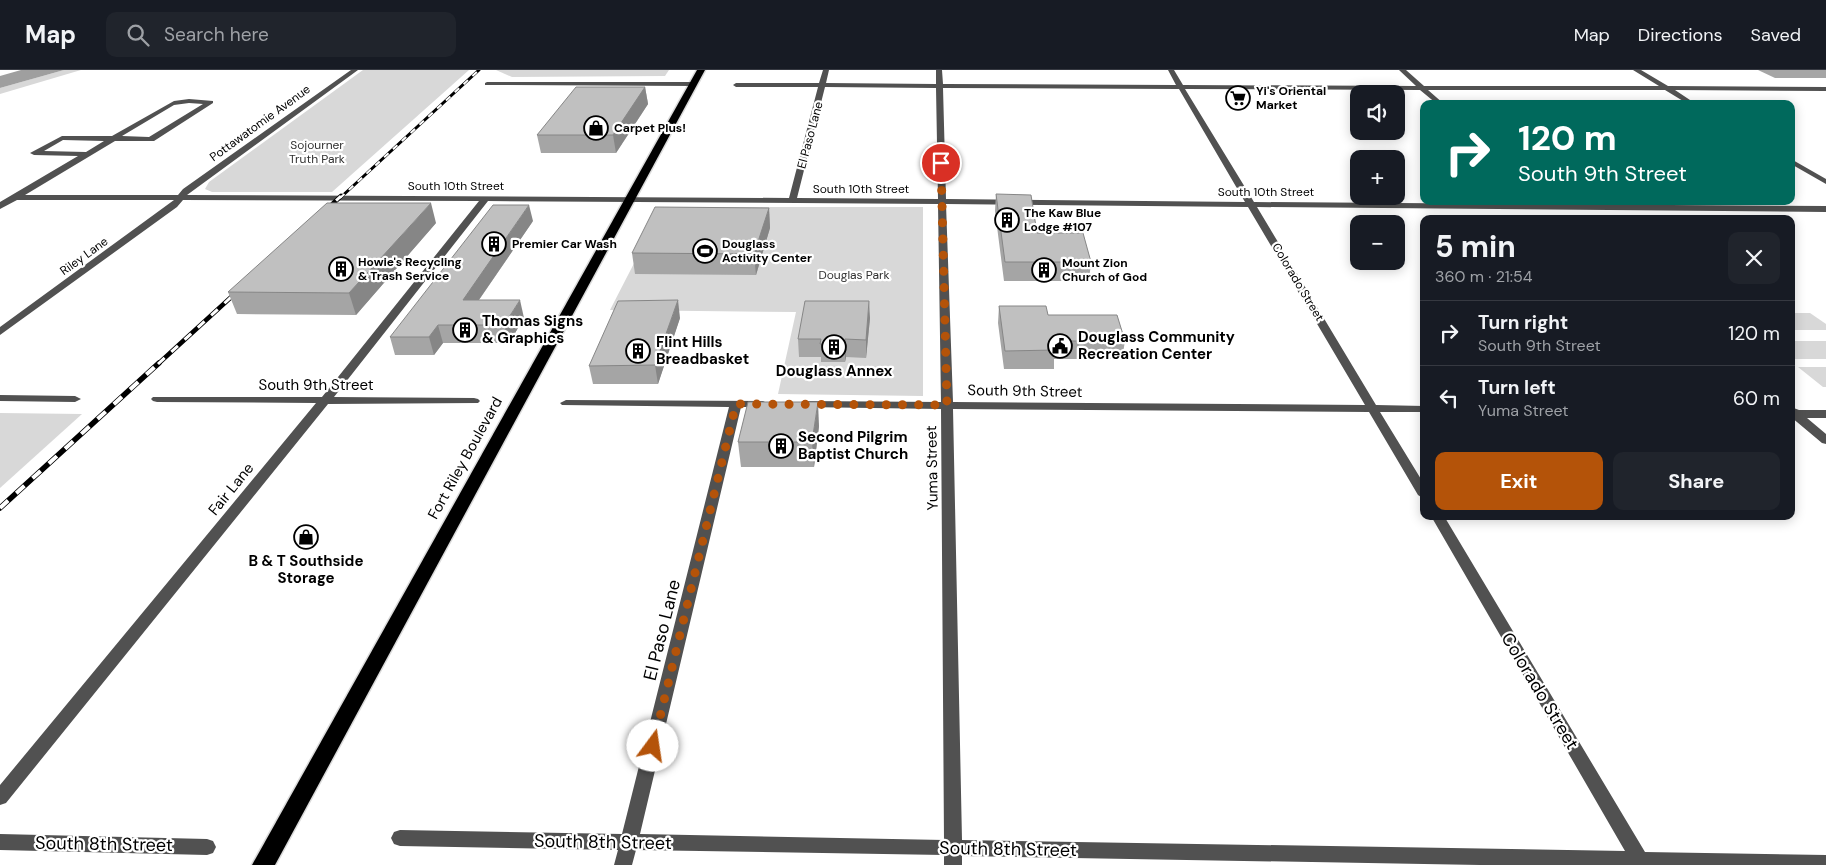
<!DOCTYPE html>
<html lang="en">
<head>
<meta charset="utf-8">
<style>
  :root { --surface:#171b24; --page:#20242c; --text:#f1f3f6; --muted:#9ea1a6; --line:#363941; --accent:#b45309 }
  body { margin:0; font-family:"DM Sans",sans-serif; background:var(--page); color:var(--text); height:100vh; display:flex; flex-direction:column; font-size:19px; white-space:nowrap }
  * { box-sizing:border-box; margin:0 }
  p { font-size:16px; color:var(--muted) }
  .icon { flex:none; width:28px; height:28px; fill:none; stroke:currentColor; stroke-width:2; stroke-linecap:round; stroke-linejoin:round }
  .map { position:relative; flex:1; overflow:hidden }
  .drawer { position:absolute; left:1420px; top:145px; width:375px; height:305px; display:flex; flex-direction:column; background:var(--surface); border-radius:10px; box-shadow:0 2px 12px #0003 }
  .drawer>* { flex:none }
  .guide { position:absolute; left:1420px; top:30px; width:375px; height:105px; border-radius:10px; box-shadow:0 2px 12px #0003; background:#00695c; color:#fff; overflow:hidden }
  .fabs { position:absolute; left:1350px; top:15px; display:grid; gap:10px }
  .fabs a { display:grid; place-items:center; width:55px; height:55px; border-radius:10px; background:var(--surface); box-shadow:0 2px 12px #0003; font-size:25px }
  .pin { position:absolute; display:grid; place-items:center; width:42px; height:42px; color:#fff; margin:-21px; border:2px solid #fff; border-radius:50%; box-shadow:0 1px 5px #0007 }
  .me { position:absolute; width:55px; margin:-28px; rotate:14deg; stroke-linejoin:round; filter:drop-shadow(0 0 4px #0008) }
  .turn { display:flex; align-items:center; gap:18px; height:105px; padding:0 15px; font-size:22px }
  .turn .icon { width:65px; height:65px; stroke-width:2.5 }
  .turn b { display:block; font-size:35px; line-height:42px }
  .round { display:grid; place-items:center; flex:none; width:52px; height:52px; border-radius:10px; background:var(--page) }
  .summary { display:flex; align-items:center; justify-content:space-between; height:85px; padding:0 15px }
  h1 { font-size:30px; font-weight:700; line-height:38px }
  .button { display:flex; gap:10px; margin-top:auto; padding:10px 15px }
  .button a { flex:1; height:58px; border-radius:10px; background:var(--accent); color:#fff; font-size:20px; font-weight:700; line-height:58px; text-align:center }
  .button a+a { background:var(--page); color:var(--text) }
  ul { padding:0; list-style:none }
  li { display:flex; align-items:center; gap:15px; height:65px; padding:0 15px; border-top:1px solid var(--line) }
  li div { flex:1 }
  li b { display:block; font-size:19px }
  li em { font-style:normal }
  header { display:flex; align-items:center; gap:30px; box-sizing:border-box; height:70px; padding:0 25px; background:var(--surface); border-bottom:1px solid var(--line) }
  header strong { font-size:24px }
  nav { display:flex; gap:28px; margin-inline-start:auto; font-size:18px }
  .search { width:350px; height:45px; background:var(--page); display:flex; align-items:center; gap:12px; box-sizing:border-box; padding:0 18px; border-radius:10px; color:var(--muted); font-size:19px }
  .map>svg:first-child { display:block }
  .green { fill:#d8d8d8 }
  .water { fill:#9f9f9f }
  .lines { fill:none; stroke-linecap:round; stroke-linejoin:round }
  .highway-casing { stroke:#dbdbdb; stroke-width:3 }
  .minor { fill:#515151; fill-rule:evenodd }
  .highway { fill:#000; fill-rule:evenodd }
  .rail-far2-casing { stroke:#000; stroke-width:3 }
  .rail-far1-casing { stroke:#000; stroke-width:4.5 }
  .rail-casing { stroke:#000; stroke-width:5.5 }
  .rail-far2 { stroke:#fff; stroke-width:2; stroke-dasharray:6; stroke-linecap:butt }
  .rail-far1 { stroke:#fff; stroke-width:3; stroke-dasharray:9; stroke-linecap:butt }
  .rail { stroke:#fff; stroke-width:4; stroke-dasharray:11; stroke-linecap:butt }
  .wall { fill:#a5a5a5 }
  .shaded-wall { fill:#868686 }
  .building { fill:#c0c0c0; stroke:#868686 }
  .route { stroke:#b45309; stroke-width:9; stroke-dasharray:0 16.2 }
  .labels { text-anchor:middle; stroke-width:4.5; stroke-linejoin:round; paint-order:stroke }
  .far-poi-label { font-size:12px; font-weight:bold; fill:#000; stroke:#fff; text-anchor:start }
  .far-street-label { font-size:12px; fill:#000; stroke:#fff }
  .far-park-label { font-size:12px; fill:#2f2f2f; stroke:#fff }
  .poi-label { font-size:15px; font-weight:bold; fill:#000; stroke:#fff; text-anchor:start }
  .street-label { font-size:15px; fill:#000; stroke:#fff }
  .near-street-label { font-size:18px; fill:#000; stroke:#fff }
</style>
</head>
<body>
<header>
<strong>Map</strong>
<div class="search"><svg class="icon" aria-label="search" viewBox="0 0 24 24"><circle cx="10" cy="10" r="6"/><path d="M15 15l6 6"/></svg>Search here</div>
<nav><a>Map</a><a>Directions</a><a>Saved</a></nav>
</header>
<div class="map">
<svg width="1826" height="795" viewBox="0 0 1826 795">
  <rect width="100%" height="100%" fill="#fff"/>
  <g class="green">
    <path d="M 64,0 L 81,0 L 0,24 L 0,18 Z"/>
    <path d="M 363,0 L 469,0 L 332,122 L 212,122 L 205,119 L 209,112 Z"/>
    <path d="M 496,0 L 669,0 L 665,6 L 512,7 Z"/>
    <path d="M 663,137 L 923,137 L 923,326 L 778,324 L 796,242 L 610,240 Z"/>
    <path d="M 1791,243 L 1810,243 L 1826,254 L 1826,260 L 1791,260 Z"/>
    <rect x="1791" y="271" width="35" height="18"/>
    <path d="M 1798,297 L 1826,297 L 1826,317 L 1823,317 Z"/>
    <path d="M 0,343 L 82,344 L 0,418 Z"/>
  </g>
  <path class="water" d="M 21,0 L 64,0 L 0,18 L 0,6 Z"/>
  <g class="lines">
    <g class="highway-casing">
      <path id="highway" d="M 697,0 L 705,0 L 275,795 L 252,795 Z"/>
    </g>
    <g class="minor">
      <path d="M 351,0 L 358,0 L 187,125 L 789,128 L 818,17 L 736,17 L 733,15 L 736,13 L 819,13 L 823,0 L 829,0 L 826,13 L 936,14 L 936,0 L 942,0 L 943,14 L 1176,15 L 1168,0 L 1174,0 L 1183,15 L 1416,16 L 1399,0 L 1406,0 L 1424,16 L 1659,16 L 1633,0 L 1641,0 L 1668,16 L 1826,17 L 1826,21 L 1675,20 L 1696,34 L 1688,34 L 1665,20 L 1428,20 L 1444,34 L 1437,34 L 1420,20 L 1185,19 L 1254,132 L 1826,136 L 1826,142 L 1257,137 L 1376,335 L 1424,336 L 1424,342 L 1380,342 L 1424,414 L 1424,429 L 1418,425 L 1369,342 L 953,339 L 962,770 L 1625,781 L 1431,446 L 1444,446 L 1645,782 L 1826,785 L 1826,795 L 1480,795 L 962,786 L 962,795 L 944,795 L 944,785 L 636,780 L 632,795 L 614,795 L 618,780 L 400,776 L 394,774 L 391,768 L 394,762 L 400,760 L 622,764 L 729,337 L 562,335 L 560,333 L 566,330 L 763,331 L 769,334 L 763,337 L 741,337 L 640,764 L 944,770 L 941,339 L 803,337 L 797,334 L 803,331 L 941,332 L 938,134 L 488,131 L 334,327 L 474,328 L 478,329 L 480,331 L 478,333 L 328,334 L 6,733 L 0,735 L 0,715 L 316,333 L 157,332 L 153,331 L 151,329 L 153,327 L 322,327 L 479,131 L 183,130 L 177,137 L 0,265 L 0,257 L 174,130 L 17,130 L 0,139 L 0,132 L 78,86 L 34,85 L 30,83 L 62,66 L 112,66 L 174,31 L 189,29 L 213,31 L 213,33 L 154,71 L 115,71 L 25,125 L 178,125 L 183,119 ZM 825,17 L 936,18 L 938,129 L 797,128 ZM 943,18 L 1179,19 L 1245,132 L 946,129 ZM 189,33 L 203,34 L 149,67 L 122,66 L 174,35 ZM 63,70 L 104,71 L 86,82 L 44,81 ZM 946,134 L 1248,137 L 1365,335 L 953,332 Z"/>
      <path d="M 487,12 L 693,12 L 696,14 L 693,16 L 485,15 L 485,13 Z"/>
      <path d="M 1791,89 L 1826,109 L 1826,114 L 1791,94 Z"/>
      <path d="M 0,325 L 75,326 L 81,329 L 75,332 L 0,331 Z"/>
      <path d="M 1791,337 L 1799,340 L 1826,340 L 1826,348 L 1807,348 L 1826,364 L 1826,374 L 1822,373 L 1791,347 Z"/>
      <path d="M 0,764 L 207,769 L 213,771 L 216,777 L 213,783 L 207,785 L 0,780 Z"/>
    </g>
    <use href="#highway" class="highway"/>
    <g class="rail-far2-casing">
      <path id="rail-far2" d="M 340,128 L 479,0"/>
    </g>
    <g class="rail-far1-casing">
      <g id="rail-far1">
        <path d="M 323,143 L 341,126"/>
        <path d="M 158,294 L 240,219"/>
      </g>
    </g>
    <g class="rail-casing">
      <path id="rail" d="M 0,438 L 159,293"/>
    </g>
    <use href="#rail-far2" class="rail-far2"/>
    <use href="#rail-far1" class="rail-far1"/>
    <use href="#rail" class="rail"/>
  </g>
  <g class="wall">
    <path d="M 1758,0 L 1826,0 L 1826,8 L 1775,8 Z"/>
    <path d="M 645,17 L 648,34 L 616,83 L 541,83 L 537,65 Z"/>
    <path d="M 996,124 L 1037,163 L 1091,192 L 1089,211 L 1004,211 L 995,141 Z"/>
    <path d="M 769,138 L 770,158 L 756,205 L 635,204 L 632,183 Z"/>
    <path d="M 533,151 L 479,230 L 524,248 L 509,273 L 443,273 L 434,285 L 395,285 L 390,267 Z"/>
    <path d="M 436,153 L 356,245 L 237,244 L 228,222 Z"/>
    <path d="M 999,236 L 1048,245 L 1125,271 L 1122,289 L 1054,289 L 1054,299 L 1004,299 L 998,253 Z"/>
    <path d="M 680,248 L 658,314 L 593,314 L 589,296 Z"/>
    <path d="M 870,248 L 866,288 L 846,287 L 845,292 L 821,292 L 821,287 L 799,287 L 798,269 Z"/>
    <path d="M 819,356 L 814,397 L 741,397 L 738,372 Z"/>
  </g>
  <g class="shaded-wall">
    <path d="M 645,17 L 648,34 L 616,83 L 613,65 Z"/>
    <path d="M 431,133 L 436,153 L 356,245 L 349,223 Z"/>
    <path d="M 529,135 L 533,151 L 467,247 L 463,230 Z"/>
    <path d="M 769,138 L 770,158 L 756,205 L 754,184 Z"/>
    <path d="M 520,230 L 524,248 L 509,273 L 504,255 Z"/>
    <path d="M 678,230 L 680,248 L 658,314 L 655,295 Z"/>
    <path d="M 869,231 L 870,248 L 866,288 L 866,270 Z"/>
    <path d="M 438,255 L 443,273 L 434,285 L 429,267 Z"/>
    <path d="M 845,269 L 846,287 L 845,292 Z"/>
    <path d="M 818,332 L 819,356 L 814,397 L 812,372 Z"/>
  </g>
  <g class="building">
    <path d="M 576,17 L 645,17 L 613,65 L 537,65 Z"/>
    <path d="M 996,124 L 1031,125 L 1037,163 L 1083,163 L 1091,192 L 1005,192 Z"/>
    <path d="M 327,133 L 431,133 L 349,223 L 228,222 Z"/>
    <path d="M 493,135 L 529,135 L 463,230 L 520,230 L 504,255 L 438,255 L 429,267 L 390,267 Z"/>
    <path d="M 655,137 L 769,138 L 754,184 L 632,183 Z"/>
    <path d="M 678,230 L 655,295 L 589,296 L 618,231 Z"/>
    <path d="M 805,231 L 869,231 L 866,270 L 845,269 L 845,274 L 820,274 L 821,269 L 798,269 Z"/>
    <path d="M 999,236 L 1046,236 L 1048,245 L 1117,245 L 1125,271 L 1053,271 L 1055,280 L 1005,281 Z"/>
    <path d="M 748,332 L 818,332 L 812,372 L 738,372 Z"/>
  </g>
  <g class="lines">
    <path class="route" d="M 653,676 L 736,334 L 947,335 L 941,93"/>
  </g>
  <defs>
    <g id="supermarket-ring" transform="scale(1.25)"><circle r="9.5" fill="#fff" stroke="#000" stroke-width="1.5"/><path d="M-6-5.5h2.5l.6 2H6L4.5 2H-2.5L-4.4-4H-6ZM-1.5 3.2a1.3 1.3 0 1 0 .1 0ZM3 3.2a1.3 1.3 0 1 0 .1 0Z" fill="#000"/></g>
    <g id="shop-ring" transform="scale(1.25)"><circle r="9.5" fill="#fff" stroke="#000" stroke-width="1.5"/><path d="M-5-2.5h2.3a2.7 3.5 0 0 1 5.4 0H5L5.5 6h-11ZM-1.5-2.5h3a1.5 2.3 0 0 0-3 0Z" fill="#000"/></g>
    <g id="building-ring" transform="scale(1.25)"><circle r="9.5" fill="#fff" stroke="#000" stroke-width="1.5"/><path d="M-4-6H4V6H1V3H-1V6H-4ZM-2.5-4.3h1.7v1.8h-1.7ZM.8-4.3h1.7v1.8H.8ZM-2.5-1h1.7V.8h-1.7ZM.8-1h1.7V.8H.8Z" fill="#000"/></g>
    <g id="stadium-ring" transform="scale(1.25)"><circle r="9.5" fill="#fff" stroke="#000" stroke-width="1.5"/><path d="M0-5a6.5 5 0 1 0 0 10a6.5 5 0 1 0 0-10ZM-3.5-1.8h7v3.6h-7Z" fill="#000"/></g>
    <g id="civic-ring" transform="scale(1.25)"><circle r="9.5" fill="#fff" stroke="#000" stroke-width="1.5"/><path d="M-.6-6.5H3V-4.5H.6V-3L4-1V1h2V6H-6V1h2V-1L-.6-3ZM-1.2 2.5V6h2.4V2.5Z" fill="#000"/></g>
  </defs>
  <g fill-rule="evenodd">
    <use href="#supermarket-ring" x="1238" y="28"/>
    <use href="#shop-ring" x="596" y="58"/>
    <use href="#building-ring" x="1007" y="150"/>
    <use href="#building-ring" x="494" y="174"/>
    <use href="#stadium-ring" x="705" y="181"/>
    <use href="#building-ring" x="341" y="199"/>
    <use href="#building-ring" x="1044" y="200"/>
    <use href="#building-ring" x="465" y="260"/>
    <use href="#civic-ring" x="1060" y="276"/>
    <use href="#building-ring" x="834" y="277"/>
    <use href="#building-ring" x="638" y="281"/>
    <use href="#building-ring" x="781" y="376"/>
    <use href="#shop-ring" x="306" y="467"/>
  </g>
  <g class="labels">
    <g class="far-poi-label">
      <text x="1256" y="25">Yi's Oriental<tspan x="1256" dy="14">Market</tspan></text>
      <text x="614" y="62">Carpet Plus!</text>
      <text x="1024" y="147">The Kaw Blue<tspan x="1024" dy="14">Lodge #107</tspan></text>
      <text x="512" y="178">Premier Car Wash</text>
      <text x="722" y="178">Douglass<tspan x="722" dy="14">Activity Center</tspan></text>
      <text x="358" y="196">Howie's Recycling<tspan x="358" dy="14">&amp; Trash Service</tspan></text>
      <text x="1062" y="197">Mount Zion<tspan x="1062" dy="14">Church of God</tspan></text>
    </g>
    <g class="far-street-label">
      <text transform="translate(260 53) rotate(-36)" y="4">Pottawatomie Avenue</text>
      <text transform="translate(810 65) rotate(-75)" y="4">El Paso Lane</text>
      <text x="456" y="120">South 10th Street</text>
      <text x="861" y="123">South 10th Street</text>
      <text x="1266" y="126">South 10th Street</text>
      <text transform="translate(84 186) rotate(-36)" y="4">Riley Lane</text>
      <text transform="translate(1298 212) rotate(59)" y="4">Colorado Street</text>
    </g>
    <g class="far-park-label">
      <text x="317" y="79">Sojourner<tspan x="317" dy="14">Truth Park</tspan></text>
      <text x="854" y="209">Douglas Park</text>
    </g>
    <g class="poi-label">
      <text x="482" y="256">Thomas Signs<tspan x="482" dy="17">&amp; Graphics</tspan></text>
      <text x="1078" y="272">Douglass Community<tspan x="1078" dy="17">Recreation Center</tspan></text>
      <text x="656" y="277">Flint Hills<tspan x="656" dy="17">Breadbasket</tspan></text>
      <text x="834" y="306" text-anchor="middle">Douglass Annex</text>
      <text x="798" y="372">Second Pilgrim<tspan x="798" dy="17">Baptist Church</tspan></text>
      <text x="306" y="496" text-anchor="middle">B &amp; T Southside<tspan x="306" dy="17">Storage</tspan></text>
    </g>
    <g class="street-label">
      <text x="316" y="320">South 9th Street</text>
      <text transform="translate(1025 321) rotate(1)" y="5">South 9th Street</text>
      <text transform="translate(465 388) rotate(-61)" y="5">Fort Riley Boulevard</text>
      <text transform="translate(932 398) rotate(-91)" y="5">Yuma Street</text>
      <text transform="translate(231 419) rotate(-51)" y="5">Fair Lane</text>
    </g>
    <g class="near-street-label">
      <text transform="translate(662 560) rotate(-76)" y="6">El Paso Lane</text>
      <text transform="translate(1540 621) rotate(59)" y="6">Colorado Street</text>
      <text transform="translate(603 772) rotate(1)" y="6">South 8th Street</text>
      <text transform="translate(104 774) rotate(1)" y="6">South 8th Street</text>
      <text transform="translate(1008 779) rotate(1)" y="6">South 8th Street</text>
    </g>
  </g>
</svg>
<div class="fabs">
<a><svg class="icon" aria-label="sound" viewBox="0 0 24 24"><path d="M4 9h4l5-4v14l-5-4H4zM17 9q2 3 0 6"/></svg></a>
<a>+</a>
<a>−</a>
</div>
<div class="pin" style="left:941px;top:93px;background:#d93025"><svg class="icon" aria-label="arrive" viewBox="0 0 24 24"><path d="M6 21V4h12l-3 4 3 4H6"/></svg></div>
<svg class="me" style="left:653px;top:676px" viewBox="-20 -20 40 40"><circle r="19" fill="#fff"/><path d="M0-13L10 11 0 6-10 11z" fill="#b45309"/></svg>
<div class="guide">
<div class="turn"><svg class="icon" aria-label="right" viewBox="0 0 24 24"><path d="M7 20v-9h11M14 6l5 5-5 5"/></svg><div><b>120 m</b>South 9th Street</div></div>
</div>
<section class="drawer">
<div class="summary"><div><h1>5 min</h1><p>360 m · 21:54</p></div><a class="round"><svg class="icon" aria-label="close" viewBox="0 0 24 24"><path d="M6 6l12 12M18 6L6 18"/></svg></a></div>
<ul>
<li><svg class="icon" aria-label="right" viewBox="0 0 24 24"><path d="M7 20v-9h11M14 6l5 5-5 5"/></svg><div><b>Turn right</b><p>South 9th Street</p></div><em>120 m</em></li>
<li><svg class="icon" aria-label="left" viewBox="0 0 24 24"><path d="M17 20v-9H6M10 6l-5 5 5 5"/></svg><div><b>Turn left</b><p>Yuma Street</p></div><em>60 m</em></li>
</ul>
<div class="button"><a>Exit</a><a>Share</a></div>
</section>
</div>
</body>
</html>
